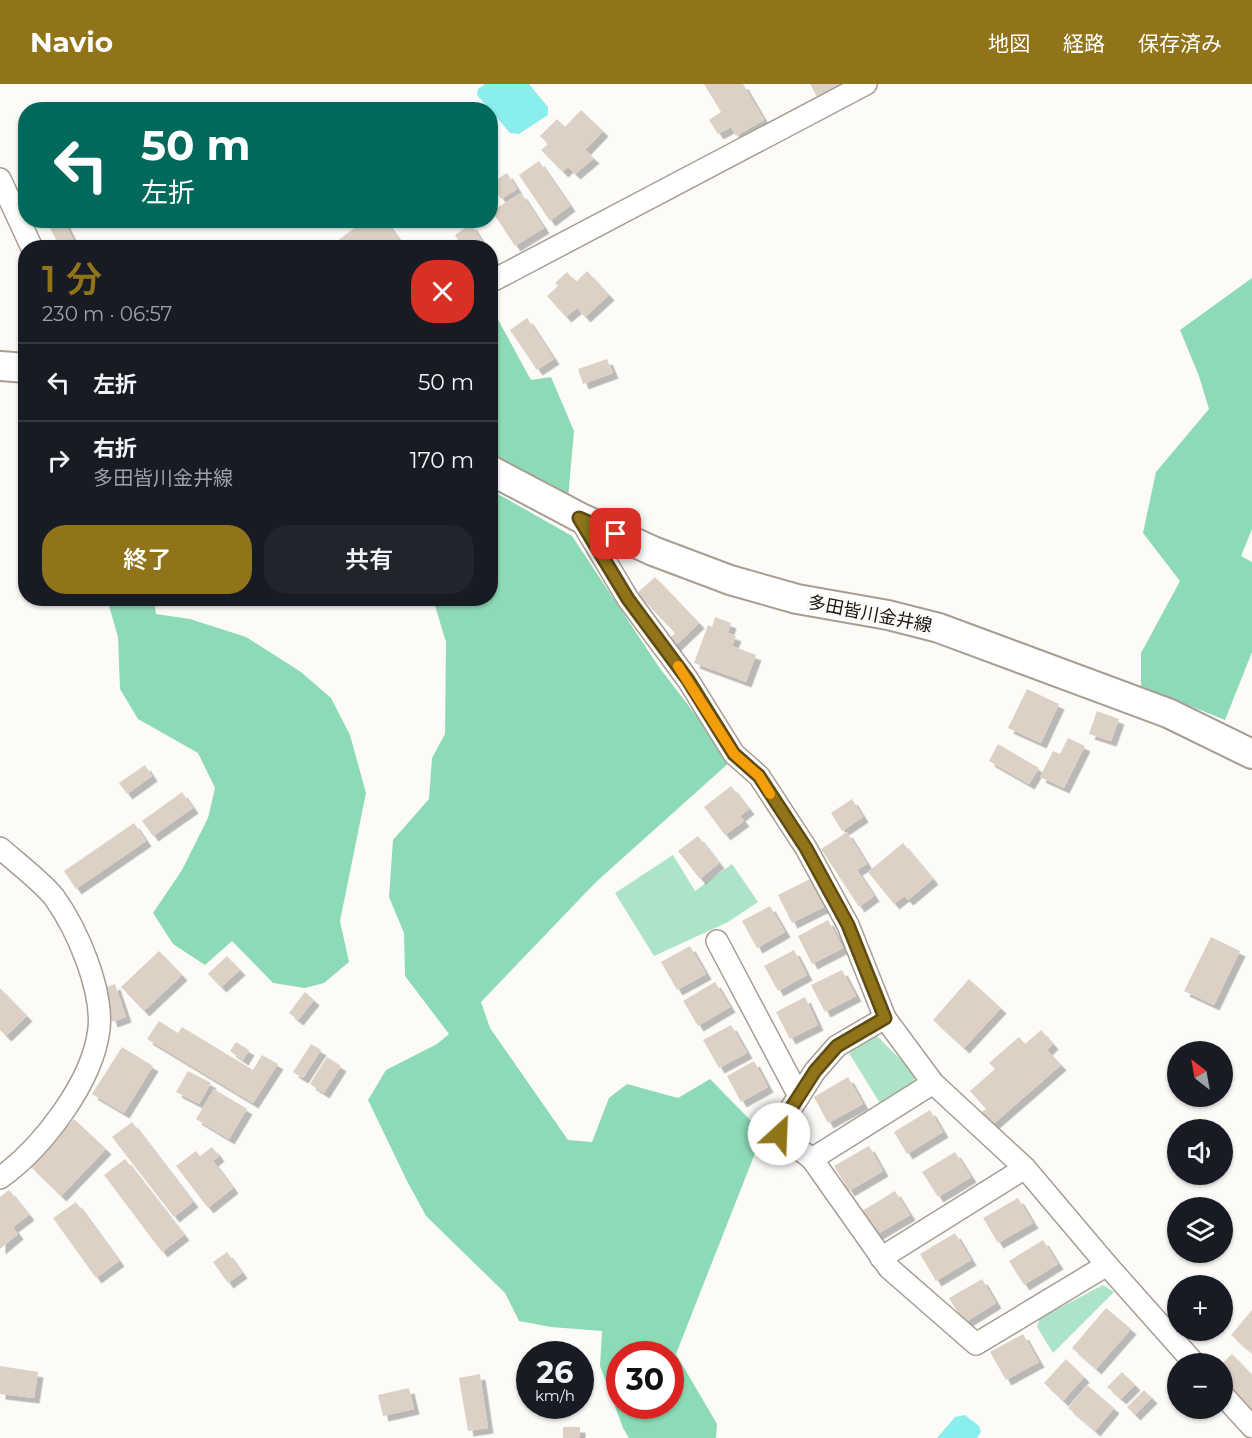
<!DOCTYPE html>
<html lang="ja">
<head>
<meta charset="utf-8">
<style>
  :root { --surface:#171b24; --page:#20242c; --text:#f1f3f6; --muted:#9ea1a6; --line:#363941; --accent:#91741a }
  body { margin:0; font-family:Montserrat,"Noto Sans JP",sans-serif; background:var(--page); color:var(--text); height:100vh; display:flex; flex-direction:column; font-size:22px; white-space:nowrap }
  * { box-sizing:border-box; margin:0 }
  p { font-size:20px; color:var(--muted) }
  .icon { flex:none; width:33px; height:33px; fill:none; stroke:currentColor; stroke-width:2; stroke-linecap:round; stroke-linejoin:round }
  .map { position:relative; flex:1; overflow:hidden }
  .drawer { position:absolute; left:18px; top:156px; width:480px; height:366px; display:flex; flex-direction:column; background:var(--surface); border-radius:24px; box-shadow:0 2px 4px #0004 }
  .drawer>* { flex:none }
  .top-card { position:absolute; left:18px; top:18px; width:480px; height:126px; border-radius:24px; box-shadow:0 2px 4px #0004; background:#00695c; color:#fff; overflow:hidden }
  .needle { width:39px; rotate:329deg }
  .tools { position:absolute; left:1167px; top:957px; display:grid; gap:12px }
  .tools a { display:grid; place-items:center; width:66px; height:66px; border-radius:50%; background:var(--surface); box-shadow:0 2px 4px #0004; font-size:30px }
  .speed { position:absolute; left:516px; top:1257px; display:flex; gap:12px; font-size:30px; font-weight:700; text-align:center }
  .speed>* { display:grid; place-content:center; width:78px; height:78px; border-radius:50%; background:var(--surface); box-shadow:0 2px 4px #0004; line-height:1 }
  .speed small { font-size:15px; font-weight:400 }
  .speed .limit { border:9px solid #d22; background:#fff; color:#111 }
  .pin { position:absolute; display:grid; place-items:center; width:51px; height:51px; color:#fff; margin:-26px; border-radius:12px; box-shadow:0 3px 9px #0006 }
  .me { position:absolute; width:66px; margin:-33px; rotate:25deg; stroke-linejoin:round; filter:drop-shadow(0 0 4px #0008) }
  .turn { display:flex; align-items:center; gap:21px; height:126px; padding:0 24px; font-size:27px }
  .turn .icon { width:78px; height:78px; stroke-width:2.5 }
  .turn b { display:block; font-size:42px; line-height:51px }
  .round { display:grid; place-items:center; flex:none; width:63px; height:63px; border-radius:24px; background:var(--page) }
  .head { display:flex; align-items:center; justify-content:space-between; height:102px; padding:0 24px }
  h1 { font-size:36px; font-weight:600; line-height:45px; color:var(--accent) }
  .primary-button { display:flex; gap:12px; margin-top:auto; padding:12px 24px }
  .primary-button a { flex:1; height:69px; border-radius:24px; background:var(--accent); color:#fff; font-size:24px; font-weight:600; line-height:69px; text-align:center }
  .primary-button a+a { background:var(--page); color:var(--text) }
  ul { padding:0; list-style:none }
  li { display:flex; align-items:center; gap:18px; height:78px; padding:0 24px; border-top:2px solid var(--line) }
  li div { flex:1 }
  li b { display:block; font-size:22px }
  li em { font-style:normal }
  header { display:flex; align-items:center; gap:36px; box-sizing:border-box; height:84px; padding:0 30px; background:var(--accent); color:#fff }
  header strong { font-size:28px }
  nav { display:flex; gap:33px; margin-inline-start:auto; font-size:21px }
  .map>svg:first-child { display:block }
  .green { fill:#ace4c8 }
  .forest { fill:#8ddbb6; fill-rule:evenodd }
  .water { fill:#8aeeed }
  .building { fill:#dcd1c4; filter:url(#shadow) }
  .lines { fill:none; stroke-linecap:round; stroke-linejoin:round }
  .minor-casing { stroke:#a79d91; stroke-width:24 }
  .secondary-casing { stroke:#a79d91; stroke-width:32 }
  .minor { stroke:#fff; stroke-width:21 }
  .secondary { stroke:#fff; stroke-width:28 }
  .route-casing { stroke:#5e4b11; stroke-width:15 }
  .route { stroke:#91741a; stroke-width:10 }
  .slow { stroke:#f59e0b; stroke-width:10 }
  .labels { text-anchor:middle; stroke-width:6; stroke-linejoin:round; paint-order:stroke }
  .street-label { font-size:18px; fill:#17140f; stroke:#fdfbf8 }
</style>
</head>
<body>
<header>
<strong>Navio</strong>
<nav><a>地図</a><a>経路</a><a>保存済み</a></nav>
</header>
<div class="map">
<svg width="1252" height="1354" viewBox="0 0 1252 1354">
  <defs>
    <filter id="shadow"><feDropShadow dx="5.5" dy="5.5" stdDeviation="0" flood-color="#0004"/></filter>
  </defs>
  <rect width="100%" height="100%" fill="#fdfbf8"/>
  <g class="green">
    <path d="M 673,771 L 695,807 L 732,780 L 758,818 L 728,838 L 654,872 L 615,809 Z"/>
    <path d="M 875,950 L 916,991 L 912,1003 L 881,1021 L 849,969 Z"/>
    <path d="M 1103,1201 L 1114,1208 L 1053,1269 L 1037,1243 L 1040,1234 Z"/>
  </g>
  <g class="forest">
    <path d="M 1252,194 L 1252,445 L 1241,472 L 1252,478 L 1252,568 L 1225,636 L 1141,602 L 1141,569 L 1180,497 L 1143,449 L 1156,388 L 1209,325 L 1199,292 L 1180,246 Z"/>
    <path d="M 490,221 L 531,296 L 551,293 L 574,347 L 568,415 L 491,373 Z"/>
    <path d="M 491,406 L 572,452 L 659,583 L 731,677 L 596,798 L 481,918 L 490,944 L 568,1056 L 592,1058 L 609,1014 L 627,1000 L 678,1014 L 710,995 L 763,1049 L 676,1270 L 717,1340 L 716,1354 L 629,1354 L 623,1344 L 600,1282 L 602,1247 L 551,1243 L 519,1237 L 505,1209 L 426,1132 L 407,1097 L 368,1016 L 386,986 L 437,960 L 449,950 L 405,892 L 404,849 L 389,813 L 393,756 L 429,715 L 432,674 L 445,650 L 446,558 L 433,515 L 490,514 ZM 620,1270 L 670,1270 L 670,1322 L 620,1322 Z"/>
    <path d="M 107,515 L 154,515 L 156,530 L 190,535 L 246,553 L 301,588 L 331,614 L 350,651 L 366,709 L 340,837 L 349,878 L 324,899 L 305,904 L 273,899 L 232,857 L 205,881 L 173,860 L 153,829 L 182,786 L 208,734 L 215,704 L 198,669 L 138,635 L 120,605 L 118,553 Z"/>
  </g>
  <g class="water">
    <path d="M 485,0 L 529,0 L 548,23 L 548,31 L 519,50 L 510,49 L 477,11 L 478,5 Z"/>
    <path d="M 965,1331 L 979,1342 L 981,1348 L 977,1354 L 937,1354 L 955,1333 Z"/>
  </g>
  <g class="building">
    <path d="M 704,0 L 743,0 L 764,36 L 736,52 L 731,43 L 718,50 L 709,36 L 721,28 Z"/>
    <path d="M 810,0 L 844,0 L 817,13 Z"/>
    <path d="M 581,26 L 603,47 L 585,66 L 594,74 L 575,90 L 568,83 L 563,88 L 541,66 L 548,60 L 540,52 L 557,35 L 565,43 Z"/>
    <path d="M 539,77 L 570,122 L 550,137 L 519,91 Z"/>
    <path d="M 507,89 L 517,105 L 501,115 L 491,99 Z"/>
    <path d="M 521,109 L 544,144 L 515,162 L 492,127 Z"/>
    <path d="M 365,136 L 385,136 L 400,157 L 391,164 L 328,164 Z"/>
    <path d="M 64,137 L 73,155 L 59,162 L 50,144 Z"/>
    <path d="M 471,140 L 486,164 L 463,164 L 455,151 Z"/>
    <path d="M 490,170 L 497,179 L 490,183 Z"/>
    <path d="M 587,187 L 609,211 L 585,233 L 577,224 L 566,233 L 547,212 L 558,202 L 555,199 L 567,188 L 576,198 Z"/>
    <path d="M 527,234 L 554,275 L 537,286 L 510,246 Z"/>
    <path d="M 607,275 L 613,289 L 583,300 L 578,285 Z"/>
    <path d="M 655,493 L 699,539 L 674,563 L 668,556 L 675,549 L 637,509 Z"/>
    <path d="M 715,533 L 731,539 L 728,549 L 736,552 L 732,562 L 756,571 L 746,598 L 694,579 L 708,541 L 712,543 Z"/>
    <path d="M 1027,605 L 1059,620 L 1041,659 L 1008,644 Z"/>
    <path d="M 1097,627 L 1119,635 L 1111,657 L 1089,650 Z"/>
    <path d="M 1068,654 L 1085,662 L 1064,704 L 1040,693 L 1053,667 L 1060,670 Z"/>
    <path d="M 998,660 L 1039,684 L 1029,700 L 989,677 Z"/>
    <path d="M 145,681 L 152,692 L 127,710 L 119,699 Z"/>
    <path d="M 731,702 L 749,725 L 740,732 L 744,737 L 725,751 L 704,723 Z"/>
    <path d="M 182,708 L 193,724 L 153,752 L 142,737 Z"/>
    <path d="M 852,715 L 863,733 L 842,747 L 831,729 Z"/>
    <path d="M 134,739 L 146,757 L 76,805 L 64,787 Z"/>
    <path d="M 847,748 L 867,780 L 857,786 L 874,812 L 859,823 L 821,765 Z"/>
    <path d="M 698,752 L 719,779 L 700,795 L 678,767 Z"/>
    <path d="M 903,759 L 933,795 L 908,816 L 904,812 L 894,820 L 868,788 Z"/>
    <path d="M 810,795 L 824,823 L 792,839 L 778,811 Z"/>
    <path d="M 770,822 L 785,848 L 757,864 L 742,837 Z"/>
    <path d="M 828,836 L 843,864 L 812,880 L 798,852 Z"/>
    <path d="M 1211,853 L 1240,867 L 1214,921 L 1184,907 Z"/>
    <path d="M 690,862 L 706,890 L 677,906 L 661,878 Z"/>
    <path d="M 794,866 L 807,891 L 778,907 L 764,882 Z"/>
    <path d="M 159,867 L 182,891 L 144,927 L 121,903 Z"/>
    <path d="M 227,872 L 240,886 L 221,903 L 208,890 Z"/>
    <path d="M 842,886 L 856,912 L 825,928 L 811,901 Z"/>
    <path d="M 969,895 L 1001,924 L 964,964 L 933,936 Z"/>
    <path d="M 715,898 L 730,923 L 698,942 L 683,917 Z"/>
    <path d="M 115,900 L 126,933 L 112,938 L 101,905 Z"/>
    <path d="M 0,904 L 27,932 L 6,952 L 0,946 Z"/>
    <path d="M 305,908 L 314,916 L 298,936 L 289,929 Z"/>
    <path d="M 805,913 L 818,941 L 790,955 L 776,928 Z"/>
    <path d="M 159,937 L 178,949 L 182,943 L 253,986 L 262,971 L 278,980 L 253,1019 L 147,955 Z"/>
    <path d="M 731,941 L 747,969 L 719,984 L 703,956 Z"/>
    <path d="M 1041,946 L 1053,960 L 1047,966 L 1061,981 L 992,1041 L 981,1028 L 986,1025 L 970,1007 L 995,985 L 989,979 L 1019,953 L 1025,960 Z"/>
    <path d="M 236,958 L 249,966 L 243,976 L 230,967 Z"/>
    <path d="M 311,960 L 321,966 L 303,994 L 293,988 Z"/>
    <path d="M 122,963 L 153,982 L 124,1029 L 92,1010 Z"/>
    <path d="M 327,973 L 341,982 L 324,1009 L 310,1000 Z"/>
    <path d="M 754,977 L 768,1003 L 741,1018 L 727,992 Z"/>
    <path d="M 188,987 L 211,999 L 199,1020 L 176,1008 Z"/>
    <path d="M 848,993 L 863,1020 L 828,1039 L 814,1013 Z"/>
    <path d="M 214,1005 L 247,1025 L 229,1055 L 196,1035 Z"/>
    <path d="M 930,1026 L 943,1048 L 907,1070 L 894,1048 Z"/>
    <path d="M 74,1035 L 106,1065 L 61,1112 L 30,1082 Z"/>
    <path d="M 132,1038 L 193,1118 L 174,1133 L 112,1053 Z"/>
    <path d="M 869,1062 L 883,1087 L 849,1107 L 834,1082 Z"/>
    <path d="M 212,1063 L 219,1072 L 213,1077 L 233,1104 L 208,1124 L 176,1082 L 196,1067 L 200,1072 Z"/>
    <path d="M 955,1068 L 971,1093 L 938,1113 L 922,1088 Z"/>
    <path d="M 125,1075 L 184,1151 L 162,1168 L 104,1091 Z"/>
    <path d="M 9,1106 L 29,1131 L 13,1143 L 18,1150 L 0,1165 L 0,1113 Z"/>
    <path d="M 895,1107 L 910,1131 L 876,1151 L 862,1127 Z"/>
    <path d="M 1018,1114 L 1033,1139 L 998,1159 L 983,1134 Z"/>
    <path d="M 76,1118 L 119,1177 L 96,1194 L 53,1134 Z"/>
    <path d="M 955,1149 L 971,1176 L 936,1197 L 920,1170 Z"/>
    <path d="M 1043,1156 L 1058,1180 L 1024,1201 L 1009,1177 Z"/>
    <path d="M 227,1168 L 242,1189 L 228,1199 L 213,1178 Z"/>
    <path d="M 982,1195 L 996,1219 L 964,1239 L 949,1214 Z"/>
    <path d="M 1106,1224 L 1131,1245 L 1096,1285 L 1072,1264 Z"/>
    <path d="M 1252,1226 L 1252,1269 L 1231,1251 Z"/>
    <path d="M 1023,1250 L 1039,1278 L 1006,1296 L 990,1268 Z"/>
    <path d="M 1232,1270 L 1252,1291 L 1252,1325 L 1222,1295 L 1222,1280 Z"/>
    <path d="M 1066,1275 L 1084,1293 L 1063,1317 L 1044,1299 Z"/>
    <path d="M 0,1282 L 38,1288 L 34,1314 L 0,1310 Z"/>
    <path d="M 1122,1288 L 1135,1301 L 1121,1315 L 1107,1303 Z"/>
    <path d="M 480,1290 L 488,1344 L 468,1347 L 459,1294 Z"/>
    <path d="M 1087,1301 L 1114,1324 L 1095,1347 L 1068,1324 Z"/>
    <path d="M 409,1304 L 414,1325 L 383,1332 L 378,1311 Z"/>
    <path d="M 1144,1306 L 1152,1314 L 1135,1331 L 1127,1323 Z"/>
    <rect x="563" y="1343" width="17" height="11"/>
  </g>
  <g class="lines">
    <g class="minor-casing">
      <g id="minor">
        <path d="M 0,95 L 32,164"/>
        <path d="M 490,198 L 866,0"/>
        <path d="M 579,433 L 628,515 L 688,596 L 734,670 L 759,692 L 806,764 L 848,841 L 885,934 L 933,999 L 1025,1084 L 1107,1181 L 1195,1280"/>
        <path d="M 0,764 C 16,778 41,797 54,813 C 77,845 103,905 99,945 C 93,998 42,1064 0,1094"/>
        <path d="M 717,857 L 799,1012"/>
        <path d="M 933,999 L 812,1075 L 889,1184 L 976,1260 L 1107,1181"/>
        <path d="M 812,1075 L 779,1050 L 781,1040 L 815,987 L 837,962 L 885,934"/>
        <path d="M 881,1174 L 1025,1084"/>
        <path d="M 1222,1310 L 1252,1343"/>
      </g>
    </g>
    <g class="secondary-casing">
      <g id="secondary">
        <path d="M 0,282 L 26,284"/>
        <path d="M 490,386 L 579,433 L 653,467 L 730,496 L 797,515 L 888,531 L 939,544 L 1168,629 L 1252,670"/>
      </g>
    </g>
    <use href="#minor" class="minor"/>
    <use href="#secondary" class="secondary"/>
  </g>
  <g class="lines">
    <g class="route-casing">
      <path id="route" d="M 616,450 L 579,434 L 628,515 L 688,596 L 734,670 L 759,692 L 806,764 L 848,841 L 885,934 L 837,962 L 815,987 L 781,1040 L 779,1050"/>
    </g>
    <use href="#route" class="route"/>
    <path class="slow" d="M 678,582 L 734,670 L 759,692 L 770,710"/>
  </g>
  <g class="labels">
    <g class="street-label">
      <text transform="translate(870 530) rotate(11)" y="6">多田皆川金井線</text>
    </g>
  </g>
</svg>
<div class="tools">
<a><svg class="needle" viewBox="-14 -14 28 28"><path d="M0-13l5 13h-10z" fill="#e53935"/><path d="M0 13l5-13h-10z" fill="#9ea1a6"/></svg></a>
<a><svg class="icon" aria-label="sound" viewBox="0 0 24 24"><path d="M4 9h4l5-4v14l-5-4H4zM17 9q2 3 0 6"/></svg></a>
<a><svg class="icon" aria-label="layers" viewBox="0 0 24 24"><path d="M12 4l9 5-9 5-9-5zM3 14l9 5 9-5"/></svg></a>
<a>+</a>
<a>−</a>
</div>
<div class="speed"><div>26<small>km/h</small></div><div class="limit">30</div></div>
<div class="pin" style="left:616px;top:450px;background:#d93025"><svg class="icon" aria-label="arrive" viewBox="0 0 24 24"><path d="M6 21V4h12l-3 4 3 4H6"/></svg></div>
<svg class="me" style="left:779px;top:1050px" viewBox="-20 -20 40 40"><circle r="19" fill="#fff"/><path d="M0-13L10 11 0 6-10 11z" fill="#91741a"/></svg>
<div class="top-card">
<div class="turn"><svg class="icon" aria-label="left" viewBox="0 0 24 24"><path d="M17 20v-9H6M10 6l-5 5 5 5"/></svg><div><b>50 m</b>左折</div></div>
</div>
<section class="drawer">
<div class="head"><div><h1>1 分</h1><p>230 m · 06:57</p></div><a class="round" style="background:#d93025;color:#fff"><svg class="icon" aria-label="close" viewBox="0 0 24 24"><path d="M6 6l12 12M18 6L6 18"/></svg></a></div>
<ul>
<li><svg class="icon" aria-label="left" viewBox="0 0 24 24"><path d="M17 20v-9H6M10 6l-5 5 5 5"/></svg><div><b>左折</b></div><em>50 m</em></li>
<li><svg class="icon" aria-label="right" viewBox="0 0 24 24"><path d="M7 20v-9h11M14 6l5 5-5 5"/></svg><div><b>右折</b><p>多田皆川金井線</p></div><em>170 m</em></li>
</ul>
<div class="primary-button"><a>終了</a><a>共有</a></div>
</section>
</div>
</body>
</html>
